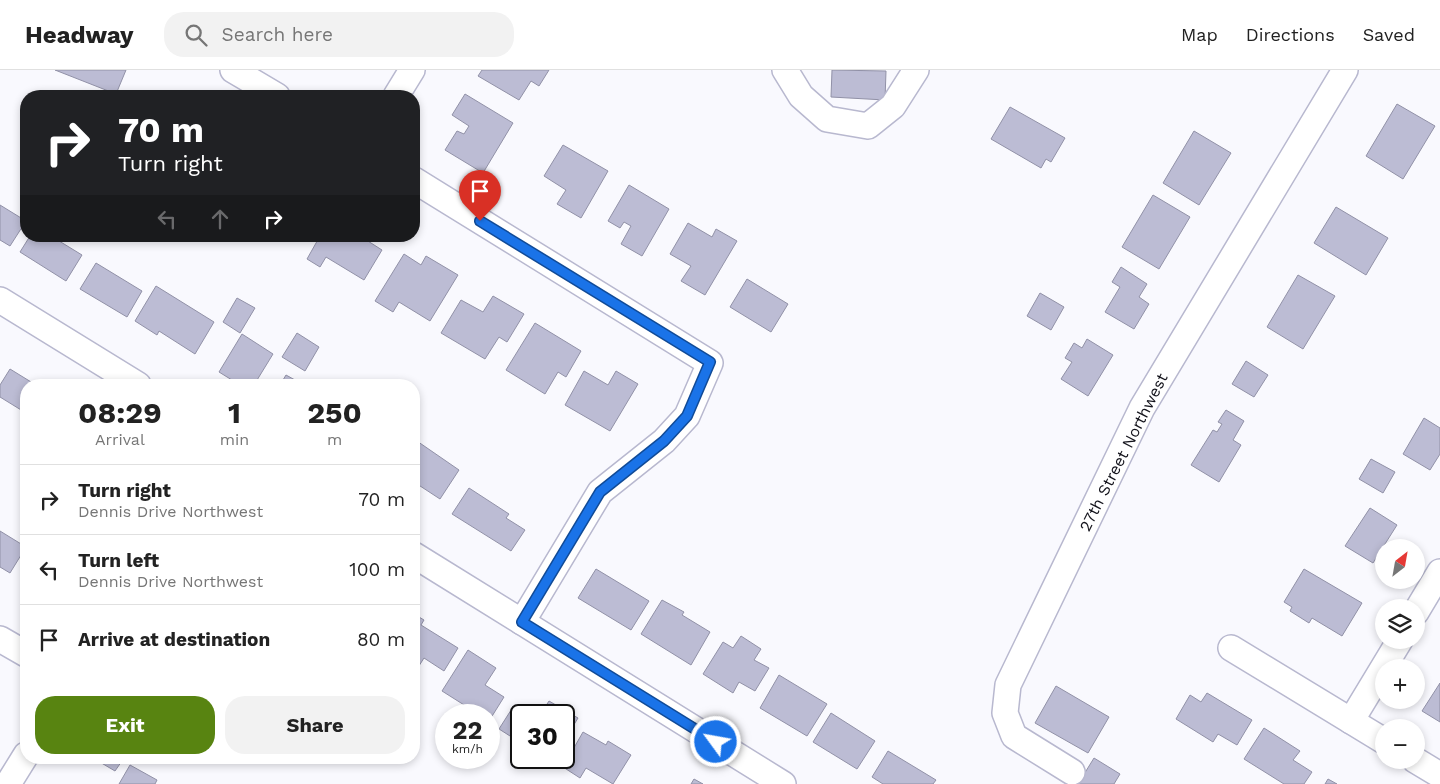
<!DOCTYPE html>
<html lang="en">
<head>
<meta charset="utf-8">
<style>
  :root { --surface:#fff; --page:#f2f2f2; --text:#222; --muted:#767676; --line:#e0e0e0; --accent:#588411 }
  body { margin:0; font-family:"Work Sans",sans-serif; background:var(--page); color:var(--text); height:100vh; display:flex; flex-direction:column; font-size:19px; white-space:nowrap }
  * { box-sizing:border-box; margin:0 }
  p { font-size:16px; color:var(--muted) }
  .icon { flex:none; width:28px; height:28px; fill:none; stroke:currentColor; stroke-width:2; stroke-linecap:round; stroke-linejoin:round }
  .map { position:relative; flex:1; overflow:hidden }
  .drawer { position:absolute; left:20px; top:309px; width:400px; height:385px; display:flex; flex-direction:column; background:var(--surface); border-radius:20px; box-shadow:0 2px 8px #0003 }
  .drawer>* { flex:none }
  .banner { position:absolute; left:20px; top:20px; width:400px; height:152px; border-radius:20px; box-shadow:0 2px 8px #0003; background:#202124; color:#fff; overflow:hidden }
  .needle { width:32px; rotate:31deg }
  .fabs { position:absolute; left:1375px; top:469px; display:grid; gap:10px }
  .fabs a { display:grid; place-items:center; width:50px; height:50px; border-radius:50%; background:var(--surface); box-shadow:0 2px 8px #0003; font-size:25px }
  .speed { position:absolute; left:435px; top:634px; display:flex; gap:10px; font-size:25px; font-weight:700; text-align:center }
  .speed>* { display:grid; place-content:center; width:65px; height:65px; border-radius:50%; background:var(--surface); box-shadow:0 2px 8px #0003; line-height:1 }
  .speed small { font-size:12px; font-weight:400 }
  .speed .limit { border:2px solid #111; border-radius:8px; background:#fff; color:#111 }
  .pin { position:absolute; display:grid; place-items:center; width:42px; height:42px; color:#fff; margin:-51px -21px; border-radius:50% 50% 50% 0; rotate:-45deg; box-shadow:0 0 5px #0007 }
  .pin .icon { rotate:45deg }
  .me { position:absolute; width:55px; margin:-28px; rotate:302deg; stroke-linejoin:round; filter:drop-shadow(0 0 4px #0008) }
  .turn { display:flex; align-items:center; gap:18px; height:105px; padding:0 15px; font-size:22px }
  .turn .icon { width:65px; height:65px; stroke-width:2.5 }
  .turn b { display:block; font-size:35px; line-height:42px }
  .lanes { display:flex; align-items:center; height:48px; padding:0 15px; background:#0003; justify-content:center; gap:25px; direction:ltr }
  .lanes .off { opacity:.35 }
  .eta { display:flex; justify-content:space-evenly; align-items:center; height:85px; text-align:center }
  .eta b { font-size:30px; font-weight:700; line-height:35px }
  .cta { display:flex; gap:10px; margin-top:auto; padding:10px 15px }
  .cta a { flex:1; height:58px; border-radius:20px; background:var(--accent); color:#fff; font-size:20px; font-weight:700; line-height:58px; text-align:center }
  .cta a+a { background:var(--page); color:var(--text) }
  ul { padding:0; list-style:none }
  li { display:flex; align-items:center; gap:15px; height:70px; padding:0 15px; border-top:1px solid var(--line) }
  li div { flex:1 }
  li b { display:block; font-size:19px }
  li em { font-style:normal }
  header { display:flex; align-items:center; gap:30px; box-sizing:border-box; height:70px; padding:0 25px; background:var(--surface); border-bottom:1px solid var(--line) }
  header strong { font-size:24px }
  nav { display:flex; gap:28px; margin-inline-start:auto; font-size:18px }
  .search { width:350px; height:45px; background:var(--page); display:flex; align-items:center; gap:12px; box-sizing:border-box; padding:0 18px; border-radius:20px; color:var(--muted); font-size:19px }
  .map>svg:first-child { display:block }
  .building { fill:#bcbcd4; stroke:#9191a7 }
  .lines { fill:none; stroke-linecap:round; stroke-linejoin:round }
  .minor-casing { stroke:#b8b8cf; stroke-width:28 }
  .minor { stroke:#fff; stroke-width:25 }
  .route-casing { stroke:#114b97; stroke-width:12 }
  .route { stroke:#1a73e8; stroke-width:9 }
  .labels { text-anchor:middle; stroke-width:5; stroke-linejoin:round; paint-order:stroke }
  .street-label { font-size:16px; fill:#14141c; stroke:#fff }
</style>
</head>
<body>
<header>
<strong>Headway</strong>
<div class="search"><svg class="icon" aria-label="search" viewBox="0 0 24 24"><circle cx="10" cy="10" r="6"/><path d="M15 15l6 6"/></svg>Search here</div>
<nav><a>Map</a><a>Directions</a><a>Saved</a></nav>
</header>
<div class="map">
<svg width="1440" height="714" viewBox="0 0 1440 714">
  <rect width="100%" height="100%" fill="#f9f9fe"/>
  <g class="building">
    <path d="M 55,0 L 126,0 L 116,24 Z"/>
    <path d="M 482,0 L 549,0 L 539,16 L 531,11 L 519,30 L 478,6 Z"/>
    <path d="M 832,0 L 886,1 L 885,30 L 831,27 Z"/>
    <path d="M 465,24 L 513,53 L 483,103 L 445,80 L 457,61 L 464,64 L 469,56 L 452,45 Z"/>
    <path d="M 1397,34 L 1435,56 L 1403,109 L 1366,86 Z"/>
    <path d="M 1010,37 L 1065,68 L 1051,92 L 1046,89 L 1041,98 L 991,69 Z"/>
    <path d="M 1194,61 L 1231,83 L 1199,135 L 1163,113 Z"/>
    <path d="M 563,75 L 608,101 L 581,148 L 557,134 L 566,120 L 544,106 Z"/>
    <path d="M 629,115 L 669,139 L 642,186 L 621,174 L 631,156 L 624,152 L 620,158 L 608,151 Z"/>
    <path d="M 1153,125 L 1190,147 L 1159,199 L 1122,177 Z"/>
    <path d="M 0,135 L 26,151 L 10,176 L 0,170 Z"/>
    <path d="M 1336,137 L 1388,168 L 1366,205 L 1314,173 Z"/>
    <path d="M 688,153 L 712,167 L 716,159 L 737,171 L 705,225 L 681,211 L 691,196 L 670,184 Z"/>
    <path d="M 30,166 L 51,166 L 82,185 L 66,211 L 20,182 Z"/>
    <path d="M 320,166 L 360,166 L 382,180 L 364,210 L 326,187 L 320,197 L 307,189 Z"/>
    <path d="M 404,184 L 421,195 L 426,186 L 458,205 L 430,251 L 399,232 L 393,242 L 375,231 Z"/>
    <path d="M 96,193 L 142,221 L 127,247 L 80,219 Z"/>
    <path d="M 1121,197 L 1147,214 L 1139,227 L 1149,234 L 1134,259 L 1105,242 L 1120,217 L 1112,212 Z"/>
    <path d="M 1298,205 L 1335,226 L 1303,279 L 1267,257 Z"/>
    <path d="M 747,209 L 788,234 L 771,262 L 730,237 Z"/>
    <path d="M 156,216 L 214,252 L 195,284 L 159,261 L 157,265 L 135,251 Z"/>
    <path d="M 1040,223 L 1064,237 L 1051,260 L 1027,246 Z"/>
    <path d="M 493,226 L 524,244 L 507,272 L 499,267 L 485,289 L 441,263 L 461,230 L 483,242 Z"/>
    <path d="M 237,228 L 255,238 L 240,263 L 223,252 Z"/>
    <path d="M 535,253 L 581,281 L 566,307 L 558,302 L 545,324 L 506,300 Z"/>
    <path d="M 297,263 L 319,277 L 305,301 L 282,287 Z"/>
    <path d="M 242,264 L 273,284 L 254,315 L 240,315 L 219,302 Z"/>
    <path d="M 1087,269 L 1113,285 L 1088,326 L 1061,309 L 1072,292 L 1065,288 L 1074,273 L 1082,278 Z"/>
    <path d="M 1246,291 L 1268,305 L 1254,327 L 1232,314 Z"/>
    <path d="M 10,299 L 36,315 L 26,315 L 26,343 L 0,327 L 0,315 Z"/>
    <path d="M 584,301 L 608,315 L 616,301 L 638,314 L 610,361 L 565,335 Z"/>
    <path d="M 286,305 L 304,315 L 280,315 Z"/>
    <path d="M 1226,340 L 1244,351 L 1233,370 L 1241,375 L 1219,412 L 1191,395 L 1213,360 L 1217,362 L 1222,354 L 1218,352 Z"/>
    <path d="M 1424,348 L 1440,358 L 1440,384 L 1430,400 L 1403,384 Z"/>
    <path d="M 414,369 L 459,400 L 440,429 L 414,412 Z"/>
    <path d="M 1371,389 L 1395,402 L 1383,423 L 1359,409 Z"/>
    <path d="M 469,418 L 509,444 L 506,448 L 525,460 L 511,481 L 452,444 Z"/>
    <path d="M 1370,438 L 1397,455 L 1373,493 L 1345,476 Z"/>
    <path d="M 0,461 L 26,477 L 10,503 L 0,497 Z"/>
    <path d="M 596,499 L 649,531 L 631,560 L 578,528 Z"/>
    <path d="M 1304,499 L 1362,533 L 1342,566 L 1312,548 L 1309,553 L 1290,541 L 1292,537 L 1284,532 Z"/>
    <path d="M 662,530 L 684,542 L 682,545 L 710,562 L 691,595 L 641,564 Z"/>
    <path d="M 414,544 L 424,550 L 421,555 L 458,578 L 444,601 L 424,588 L 417,599 L 414,598 Z"/>
    <path d="M 741,566 L 761,579 L 754,590 L 769,598 L 755,621 L 739,612 L 733,623 L 703,604 L 723,572 L 733,578 Z"/>
    <path d="M 468,580 L 496,598 L 485,615 L 504,627 L 489,651 L 489,645 L 480,645 L 442,621 Z"/>
    <path d="M 779,605 L 827,634 L 807,666 L 760,638 Z"/>
    <path d="M 1440,613 L 1440,652 L 1422,641 Z"/>
    <path d="M 1056,616 L 1109,647 L 1088,683 L 1035,653 Z"/>
    <path d="M 1207,623 L 1252,650 L 1237,675 L 1218,664 L 1213,672 L 1176,649 L 1190,625 L 1201,632 Z"/>
    <path d="M 549,631 L 578,648 L 564,671 L 564,645 L 540,645 Z"/>
    <path d="M 513,637 L 526,645 L 521,645 L 521,673 L 499,659 Z"/>
    <path d="M 831,643 L 875,671 L 857,699 L 813,672 Z"/>
    <path d="M 1264,658 L 1300,681 L 1293,690 L 1312,702 L 1304,714 L 1284,714 L 1244,689 Z"/>
    <path d="M 583,662 L 606,675 L 608,671 L 631,685 L 613,714 L 586,698 L 580,708 L 563,697 Z"/>
    <path d="M 888,681 L 936,710 L 933,714 L 883,714 L 872,707 Z"/>
    <path d="M 93,688 L 124,688 L 115,701 Z"/>
    <path d="M 1094,688 L 1120,704 L 1114,714 L 1078,714 Z"/>
    <path d="M 130,695 L 157,710 L 155,714 L 119,714 Z"/>
    <path d="M 694,709 L 703,714 L 691,714 Z"/>
    <path d="M 1328,709 L 1337,714 L 1325,714 Z"/>
  </g>
  <g class="lines">
    <g class="minor-casing">
      <g id="minor">
        <path d="M 233,0 L 277,26"/>
        <path d="M 785,0 L 801,26 L 827,49 L 868,56 L 893,36 L 916,0"/>
        <path d="M 396,26 L 412,0"/>
        <path d="M 414,110 L 710,293 L 687,346 L 664,371 L 600,422 L 522,552"/>
        <path d="M 0,230 L 138,315"/>
        <path d="M 414,485 L 783,714"/>
        <path d="M 1416,542 L 1440,502"/>
        <path d="M 0,569 L 26,584"/>
        <path d="M 1231,578 L 1384,671"/>
        <path d="M 1351,651 L 1400,570"/>
        <path d="M 1415,690 L 1440,705"/>
        <path d="M 1072,702 L 1014,666 L 1005,643 L 1008,615 L 1142,338 L 1345,0"/>
        <path d="M 8,714 L 26,685"/>
      </g>
    </g>
    <use href="#minor" class="minor"/>
  </g>
  <g class="lines">
    <g class="route-casing">
      <path id="route" d="M 480,151 L 710,292 L 687,346 L 664,371 L 600,422 L 522,552 L 716,672"/>
    </g>
    <use href="#route" class="route"/>
  </g>
  <g class="labels">
    <g class="street-label">
      <text transform="translate(1123 382) rotate(-63)" y="6">27th Street Northwest</text>
    </g>
  </g>
</svg>
<div class="fabs">
<a><svg class="needle" viewBox="-14 -14 28 28"><path d="M0-13l5 13h-10z" fill="#e53935"/><path d="M0 13l5-13h-10z" fill="#767676"/></svg></a>
<a><svg class="icon" aria-label="layers" viewBox="0 0 24 24"><path d="M12 4l9 5-9 5-9-5zM3 14l9 5 9-5"/></svg></a>
<a>+</a>
<a>−</a>
</div>
<div class="speed"><div>22<small>km/h</small></div><div class="limit">30</div></div>
<div class="pin" style="left:480px;top:151px;background:#d93025"><svg class="icon" aria-label="arrive" viewBox="0 0 24 24"><path d="M6 21V4h12l-3 4 3 4H6"/></svg></div>
<svg class="me" style="left:716px;top:672px" viewBox="-20 -20 40 40"><circle r="17" fill="#1a73e8" stroke="#fff" stroke-width="3"/><path d="M0-11L8 9 0 5-8 9z" fill="#fff"/></svg>
<div class="banner">
<div class="turn"><svg class="icon" aria-label="right" viewBox="0 0 24 24"><path d="M7 20v-9h11M14 6l5 5-5 5"/></svg><div><b>70 m</b>Turn right</div></div>
<div class="lanes"><svg class="icon off" aria-label="left" viewBox="0 0 24 24"><path d="M17 20v-9H6M10 6l-5 5 5 5"/></svg><svg class="icon off" aria-label="ahead" viewBox="0 0 24 24"><path d="M12 20V5M6 11l6-6 6 6"/></svg><svg class="icon" aria-label="right" viewBox="0 0 24 24"><path d="M7 20v-9h11M14 6l5 5-5 5"/></svg></div>
</div>
<section class="drawer">
<div class="eta">
<div><b>08:29</b><p>Arrival</p></div>
<div><b>1</b><p>min</p></div>
<div><b>250</b><p>m</p></div>
</div>
<ul>
<li><svg class="icon" aria-label="right" viewBox="0 0 24 24"><path d="M7 20v-9h11M14 6l5 5-5 5"/></svg><div><b>Turn right</b><p>Dennis Drive Northwest</p></div><em>70 m</em></li>
<li><svg class="icon" aria-label="left" viewBox="0 0 24 24"><path d="M17 20v-9H6M10 6l-5 5 5 5"/></svg><div><b>Turn left</b><p>Dennis Drive Northwest</p></div><em>100 m</em></li>
<li><svg class="icon" aria-label="arrive" viewBox="0 0 24 24"><path d="M6 21V4h12l-3 4 3 4H6"/></svg><div><b>Arrive at destination</b></div><em>80 m</em></li>
</ul>
<div class="cta"><a>Exit</a><a>Share</a></div>
</section>
</div>
</body>
</html>
